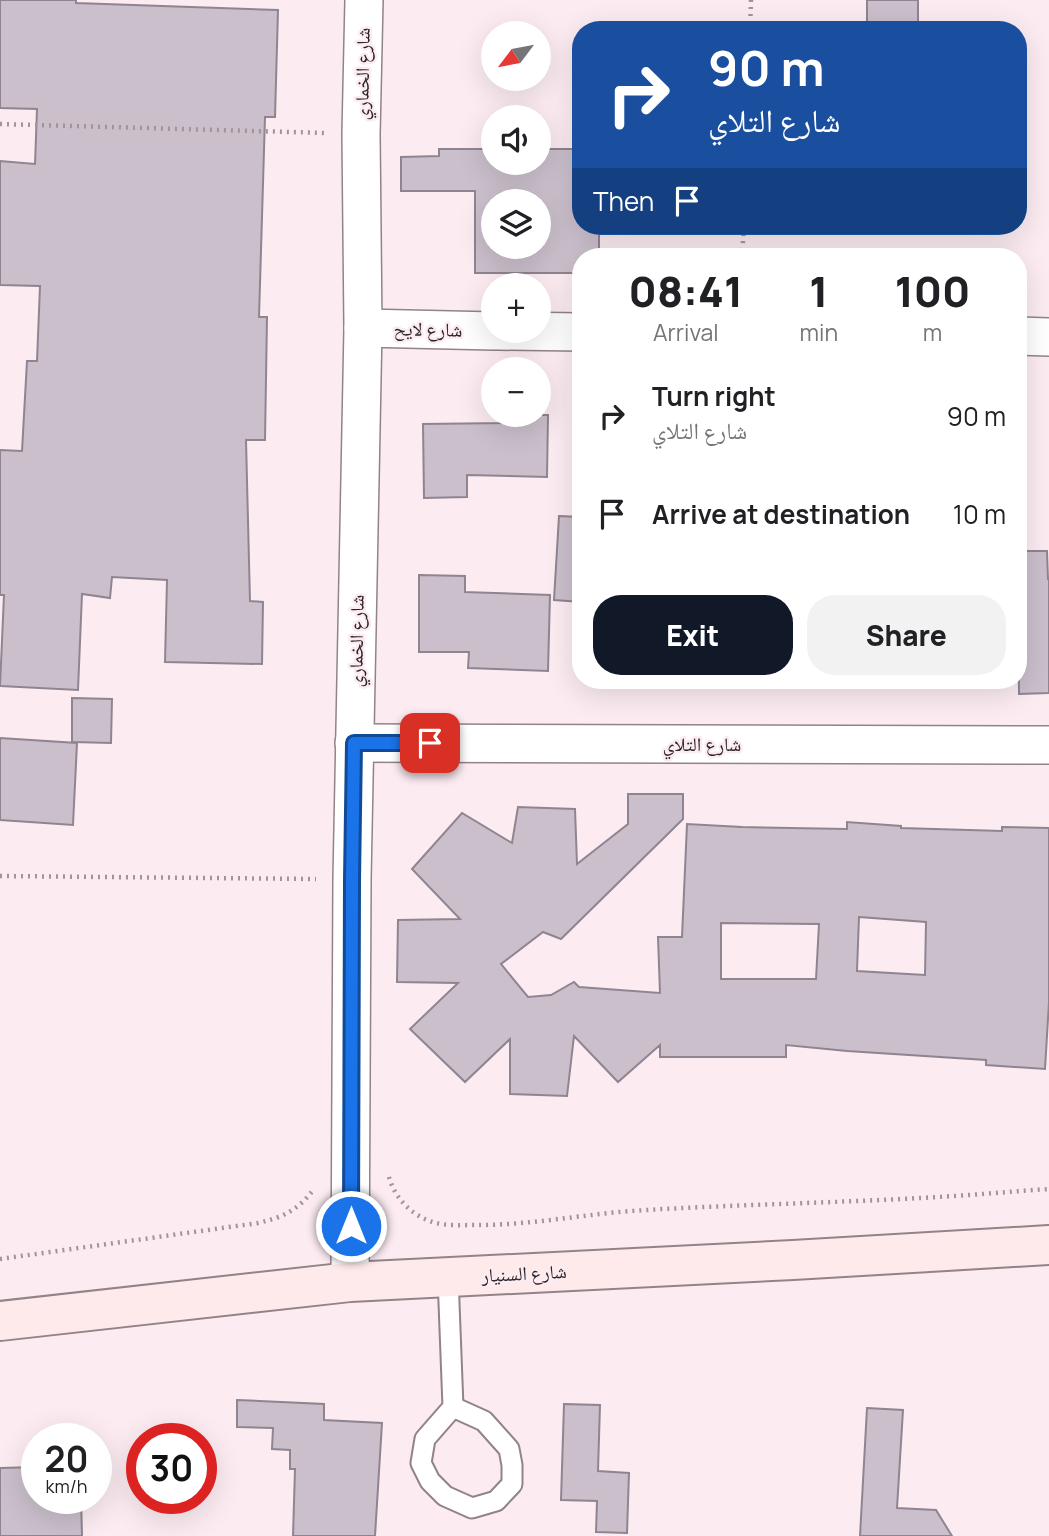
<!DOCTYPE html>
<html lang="en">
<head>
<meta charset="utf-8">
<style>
  :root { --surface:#fff; --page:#f2f2f2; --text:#202124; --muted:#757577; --accent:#111827 }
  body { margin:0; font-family:Manrope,"Noto Naskh Arabic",sans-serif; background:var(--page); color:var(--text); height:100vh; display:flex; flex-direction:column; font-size:26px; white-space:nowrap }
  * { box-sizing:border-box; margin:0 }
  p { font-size:23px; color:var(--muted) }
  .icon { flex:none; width:38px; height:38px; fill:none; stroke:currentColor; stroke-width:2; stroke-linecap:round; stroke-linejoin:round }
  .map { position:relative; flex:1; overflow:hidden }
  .details { position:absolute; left:572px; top:248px; width:455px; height:441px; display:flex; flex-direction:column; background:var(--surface); border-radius:28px; box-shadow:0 7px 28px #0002 }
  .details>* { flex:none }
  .top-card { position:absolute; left:572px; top:21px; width:455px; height:214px; border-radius:28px; box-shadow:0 7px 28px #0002; background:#1a4fa0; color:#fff; overflow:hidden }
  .needle { width:46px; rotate:238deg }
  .controls { position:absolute; left:481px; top:21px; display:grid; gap:14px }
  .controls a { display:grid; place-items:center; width:70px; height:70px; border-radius:50%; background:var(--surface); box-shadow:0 7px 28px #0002; font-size:35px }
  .speed { position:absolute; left:21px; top:1423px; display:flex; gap:14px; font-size:35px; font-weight:700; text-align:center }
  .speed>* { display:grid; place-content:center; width:91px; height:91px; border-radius:50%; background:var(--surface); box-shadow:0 7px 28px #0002; line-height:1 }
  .speed small { font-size:18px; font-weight:400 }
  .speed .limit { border:10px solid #d22; background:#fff; color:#111 }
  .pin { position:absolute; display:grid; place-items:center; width:60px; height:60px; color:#fff; margin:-30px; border-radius:14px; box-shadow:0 4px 10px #0006 }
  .me { position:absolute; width:77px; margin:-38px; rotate:0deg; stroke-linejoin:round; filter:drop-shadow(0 0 5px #0008) }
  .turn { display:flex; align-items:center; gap:24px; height:147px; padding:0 21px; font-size:32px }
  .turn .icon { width:91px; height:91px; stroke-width:2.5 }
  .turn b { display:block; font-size:49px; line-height:60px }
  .then { display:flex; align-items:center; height:66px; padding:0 21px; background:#0003; gap:14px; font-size:26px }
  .eta { display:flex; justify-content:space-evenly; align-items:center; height:119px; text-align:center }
  .eta b { font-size:42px; font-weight:800; line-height:49px }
  .cta { display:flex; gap:14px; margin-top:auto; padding:14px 21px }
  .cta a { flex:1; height:80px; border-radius:28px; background:var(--accent); color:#fff; font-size:28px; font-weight:800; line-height:80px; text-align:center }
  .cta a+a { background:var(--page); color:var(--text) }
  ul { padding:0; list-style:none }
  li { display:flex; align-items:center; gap:21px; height:98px; padding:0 21px }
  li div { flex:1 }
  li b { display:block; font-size:26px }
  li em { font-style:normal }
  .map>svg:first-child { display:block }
  .building { fill:#cabfcb; stroke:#8f8590; stroke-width:2; fill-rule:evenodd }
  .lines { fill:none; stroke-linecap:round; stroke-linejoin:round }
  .lane-casing { stroke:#928389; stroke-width:23 }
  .street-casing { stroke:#928389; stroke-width:40 }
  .secondary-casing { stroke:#928389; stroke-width:42 }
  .path { stroke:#a09498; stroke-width:4.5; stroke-dasharray:2 5; stroke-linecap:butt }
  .lane { stroke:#fff; stroke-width:19 }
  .street { stroke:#fff; stroke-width:37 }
  .secondary { stroke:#feeaea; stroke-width:38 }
  .route-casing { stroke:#114b97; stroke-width:18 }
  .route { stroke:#1a73e8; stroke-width:12 }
  .labels { text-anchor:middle; stroke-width:5; stroke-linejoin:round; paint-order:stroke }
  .street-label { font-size:19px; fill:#2b2527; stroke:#fcecf2 }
</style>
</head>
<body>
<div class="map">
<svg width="1049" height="1536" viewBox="0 0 1049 1536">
  <rect width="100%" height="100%" fill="#fcecf2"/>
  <g class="building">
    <path d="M 0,0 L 76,0 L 76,3 L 278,10 L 275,117 L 265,117 L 259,317 L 267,317 L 265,440 L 246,440 L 250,601 L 263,602 L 262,664 L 165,662 L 167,580 L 112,577 L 110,598 L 82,594 L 78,690 L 0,686 L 4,595 L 0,595 L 0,450 L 22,451 L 27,361 L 37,361 L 40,286 L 0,285 L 0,161 L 35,164 L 37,109 L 0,108 Z"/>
    <rect x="867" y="0" width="51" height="30"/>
    <path d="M 439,149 L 494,149 L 494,163 L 539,163 L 539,149 L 581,149 L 581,226 L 599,226 L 599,257 L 581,257 L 581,273 L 475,273 L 475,191 L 401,191 L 401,157 L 439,156 ZM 494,201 L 539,201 L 539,247 L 494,247 Z"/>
    <path d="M 505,415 L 548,415 L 547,477 L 467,475 L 467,497 L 424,498 L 423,424 L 505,423 Z"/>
    <path d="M 559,516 L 581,517 L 581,602 L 554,600 Z"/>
    <path d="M 1018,551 L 1047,551 L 1048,579 L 1049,579 L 1049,693 L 1019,694 Z"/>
    <path d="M 419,575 L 465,576 L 465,592 L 550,595 L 548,671 L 468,668 L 469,652 L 419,652 Z"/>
    <path d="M 72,698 L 112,699 L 111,743 L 72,742 Z"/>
    <path d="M 0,738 L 77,743 L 73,825 L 0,820 Z"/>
    <path d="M 628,794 L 683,794 L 683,819 L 561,939 L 543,932 L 501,964 L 528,997 L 551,995 L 574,982 L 579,987 L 660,993 L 658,937 L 682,937 L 687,824 L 742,827 L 847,829 L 847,822 L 901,826 L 901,828 L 1002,831 L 1002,827 L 1049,828 L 1049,1002 L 1045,1069 L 986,1065 L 986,1060 L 847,1051 L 786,1045 L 786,1057 L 660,1057 L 660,1045 L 618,1082 L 574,1036 L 567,1096 L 510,1094 L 510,1039 L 465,1082 L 410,1029 L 458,983 L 397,982 L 398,920 L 460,919 L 412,869 L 462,813 L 512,843 L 518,807 L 575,809 L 577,864 L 628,824 ZM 859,917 L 926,922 L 925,975 L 857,971 ZM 721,923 L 819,924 L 816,979 L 721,979 Z"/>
    <path d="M 237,1400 L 324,1404 L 324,1420 L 382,1423 L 375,1536 L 293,1536 L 295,1469 L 290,1469 L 290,1450 L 272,1449 L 273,1428 L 237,1427 Z"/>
    <path d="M 564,1404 L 600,1405 L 598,1471 L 629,1473 L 627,1533 L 596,1532 L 597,1501 L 561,1500 Z"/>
    <path d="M 867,1408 L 903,1410 L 897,1508 L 936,1510 L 952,1536 L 860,1536 Z"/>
    <path d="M 37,1467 L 37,1498 L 81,1498 L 82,1536 L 0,1536 L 0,1468 Z"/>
  </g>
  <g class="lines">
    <g class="lane-casing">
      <path id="lane" d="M 448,1277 L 453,1407 L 425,1439 L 421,1463 L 430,1481 L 445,1496 L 472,1508 L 496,1501 L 512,1484 L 512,1465 L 509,1449 L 484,1421 L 453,1407"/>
    </g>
    <g class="street-casing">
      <g id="street">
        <path d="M 363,328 L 494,331"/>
        <path d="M 499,331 L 581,332"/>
        <path d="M 1018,336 L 1049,337"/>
        <path d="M 354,743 L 1049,745"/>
        <path d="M 350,1282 L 352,880 L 363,328 L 361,134 L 364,0"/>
      </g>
    </g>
    <g class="secondary-casing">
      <path id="secondary" d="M 0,1321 L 350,1282 L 793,1260 L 1049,1245"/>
    </g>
    <g class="path">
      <path d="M 750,30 L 751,0"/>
      <path d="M 0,124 L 326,133"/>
      <path d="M 742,257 L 744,226"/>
      <path d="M 0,876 L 316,879"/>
      <path d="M 389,1177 C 395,1199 413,1217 436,1223 C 449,1226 464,1225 478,1225 C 529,1225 580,1215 631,1211 C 738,1204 846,1203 954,1196 C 986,1194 1017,1191 1049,1189"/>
      <path d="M 0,1259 L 258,1223 C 284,1217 298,1210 314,1189"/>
    </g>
    <use href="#lane" class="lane"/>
    <use href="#street" class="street"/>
    <use href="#secondary" class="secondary"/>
  </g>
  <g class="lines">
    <g class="route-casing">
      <path id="route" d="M 351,1226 L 352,880 L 354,743 L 430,743"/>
    </g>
    <use href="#route" class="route"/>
  </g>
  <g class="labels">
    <g class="street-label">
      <text transform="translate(362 74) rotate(-89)" y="7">شارع الخماري</text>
      <text transform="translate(428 329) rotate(1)" y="7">شارع لايح</text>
      <text transform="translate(356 641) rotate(-89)" y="7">شارع الخماري</text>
      <text x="702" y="751">شارع التلاي</text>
      <text transform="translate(524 1273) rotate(-3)" y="7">شارع السنيار</text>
    </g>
  </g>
</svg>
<div class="controls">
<a><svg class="needle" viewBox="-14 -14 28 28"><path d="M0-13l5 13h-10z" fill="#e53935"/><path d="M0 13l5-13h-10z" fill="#757577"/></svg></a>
<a><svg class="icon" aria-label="sound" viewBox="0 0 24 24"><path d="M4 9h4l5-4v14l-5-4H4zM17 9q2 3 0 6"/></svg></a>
<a><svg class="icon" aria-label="layers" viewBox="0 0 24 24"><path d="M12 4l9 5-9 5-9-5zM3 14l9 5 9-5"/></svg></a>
<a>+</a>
<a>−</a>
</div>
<div class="speed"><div>20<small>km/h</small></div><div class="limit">30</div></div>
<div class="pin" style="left:430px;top:743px;background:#d93025"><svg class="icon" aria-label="arrive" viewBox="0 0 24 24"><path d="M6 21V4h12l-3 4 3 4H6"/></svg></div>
<svg class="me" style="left:351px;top:1226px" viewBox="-20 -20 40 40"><circle r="17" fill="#1a73e8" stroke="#fff" stroke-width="3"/><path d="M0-11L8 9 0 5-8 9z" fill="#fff"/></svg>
<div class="top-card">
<div class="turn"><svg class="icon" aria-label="right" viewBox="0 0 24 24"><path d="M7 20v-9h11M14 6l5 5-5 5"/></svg><div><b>90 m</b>شارع التلاي</div></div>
<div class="then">Then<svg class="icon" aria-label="arrive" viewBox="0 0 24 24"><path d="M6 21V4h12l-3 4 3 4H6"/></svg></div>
</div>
<section class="details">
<div class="eta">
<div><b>08:41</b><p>Arrival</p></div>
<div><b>1</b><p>min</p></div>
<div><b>100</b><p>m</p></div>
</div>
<ul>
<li><svg class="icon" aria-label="right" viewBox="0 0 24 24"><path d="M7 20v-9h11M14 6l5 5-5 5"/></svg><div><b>Turn right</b><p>شارع التلاي</p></div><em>90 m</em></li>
<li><svg class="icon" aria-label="arrive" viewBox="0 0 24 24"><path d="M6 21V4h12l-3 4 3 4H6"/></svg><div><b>Arrive at destination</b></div><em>10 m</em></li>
</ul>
<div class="cta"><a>Exit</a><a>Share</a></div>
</section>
</div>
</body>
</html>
